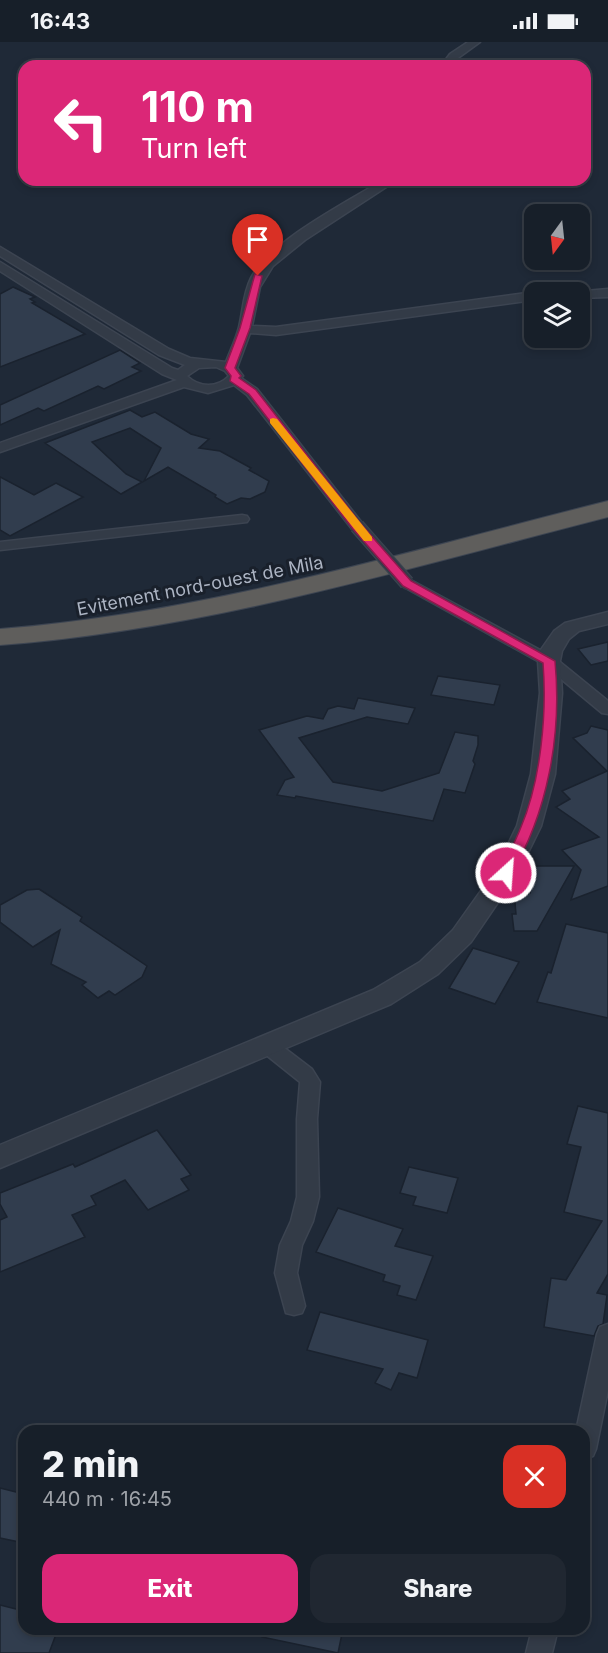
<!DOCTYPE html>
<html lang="en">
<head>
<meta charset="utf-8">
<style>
  :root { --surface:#171f29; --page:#202731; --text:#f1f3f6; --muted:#9ea2a8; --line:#363d46; --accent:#db2777 }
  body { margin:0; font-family:Inter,sans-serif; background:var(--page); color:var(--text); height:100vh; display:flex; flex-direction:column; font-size:22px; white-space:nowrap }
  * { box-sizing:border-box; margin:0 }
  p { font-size:20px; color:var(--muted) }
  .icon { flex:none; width:33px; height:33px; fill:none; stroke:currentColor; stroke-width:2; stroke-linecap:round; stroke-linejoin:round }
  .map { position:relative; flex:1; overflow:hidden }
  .drawer { position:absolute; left:18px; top:1383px; width:572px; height:210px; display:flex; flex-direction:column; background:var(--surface); border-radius:18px; box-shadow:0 3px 9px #0003,0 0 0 2px var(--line) }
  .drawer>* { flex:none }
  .top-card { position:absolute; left:18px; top:18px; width:573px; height:126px; border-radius:18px; box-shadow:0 3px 9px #0003,0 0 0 2px var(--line); background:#db2777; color:#fff; overflow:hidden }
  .needle { width:39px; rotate:195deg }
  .tools { position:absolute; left:524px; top:162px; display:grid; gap:12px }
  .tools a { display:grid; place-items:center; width:66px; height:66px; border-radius:12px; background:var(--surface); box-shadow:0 3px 9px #0003,0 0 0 2px var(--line); font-size:30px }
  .pin { position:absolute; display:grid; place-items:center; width:51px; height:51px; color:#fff; margin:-62px -26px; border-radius:50% 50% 50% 0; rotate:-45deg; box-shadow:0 0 6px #0007 }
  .pin .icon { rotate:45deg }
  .me { position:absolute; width:66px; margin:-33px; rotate:26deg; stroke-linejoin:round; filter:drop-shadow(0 0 4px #0008) }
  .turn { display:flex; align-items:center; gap:21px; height:126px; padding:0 24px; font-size:27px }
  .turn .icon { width:78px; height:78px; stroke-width:2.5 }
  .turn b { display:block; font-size:42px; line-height:51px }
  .round { display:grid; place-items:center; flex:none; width:63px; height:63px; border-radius:18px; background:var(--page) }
  .head { display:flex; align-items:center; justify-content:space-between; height:102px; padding:0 24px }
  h1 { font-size:36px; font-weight:800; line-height:45px }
  .action { display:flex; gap:12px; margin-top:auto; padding:12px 24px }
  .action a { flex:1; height:69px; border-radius:18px; background:var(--accent); color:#fff; font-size:24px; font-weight:800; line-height:69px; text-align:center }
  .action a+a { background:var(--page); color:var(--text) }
  .status { display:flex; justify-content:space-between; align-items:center; height:42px; padding:0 30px; background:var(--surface); direction:ltr }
  .status svg { height:16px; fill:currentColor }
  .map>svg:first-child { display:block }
  .building { fill:#313d4e; stroke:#1a222e; stroke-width:1.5 }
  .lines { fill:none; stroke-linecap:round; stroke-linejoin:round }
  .minor-casing { stroke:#3c4451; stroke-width:3 }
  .tertiary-casing { stroke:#3c4451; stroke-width:3 }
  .trunk-casing { stroke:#3d4552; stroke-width:2 }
  .minor { fill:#333b47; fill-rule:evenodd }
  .tertiary { fill:#333b47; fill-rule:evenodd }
  .trunk { fill:#5f5e5c; fill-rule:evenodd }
  .minor-bridge-casing { stroke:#3c4451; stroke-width:16; stroke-linecap:butt }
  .minor-bridge { stroke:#333b47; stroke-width:14 }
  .route { fill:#db2777; stroke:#8e194d; stroke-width:1.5 }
  .slow { fill:#f59e0b }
  .labels { text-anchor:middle; stroke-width:6; stroke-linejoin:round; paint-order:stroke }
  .street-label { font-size:18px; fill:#adb5c4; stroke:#19202b }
</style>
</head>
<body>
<div class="status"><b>16:43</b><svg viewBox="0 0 49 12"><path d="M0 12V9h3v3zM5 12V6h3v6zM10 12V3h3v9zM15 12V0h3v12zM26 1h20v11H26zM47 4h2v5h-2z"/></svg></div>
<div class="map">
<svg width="608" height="1611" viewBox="0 0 608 1611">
  <rect width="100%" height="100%" fill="#1f2937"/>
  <g class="building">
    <path d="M 13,245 L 35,255 L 30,257 L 35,260 L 32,261 L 85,292 L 0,325 L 0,252 Z"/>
    <path d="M 120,308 L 140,321 L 132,325 L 141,329 L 104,347 L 98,344 L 44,369 L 38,366 L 0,383 L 0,363 Z"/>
    <path d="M 130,368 L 142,375 L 155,370 L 191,392 L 209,397 L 199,406 L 220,409 L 251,426 L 249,428 L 269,439 L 265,450 L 250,457 L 241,456 L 227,462 L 215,455 L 216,453 L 168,425 L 144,439 L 161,406 L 130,386 L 92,400 L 126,432 L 142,440 L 121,452 L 45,401 Z"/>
    <path d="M 0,435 L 34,453 L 56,441 L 83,455 L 10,494 L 0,488 Z"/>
    <path d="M 608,600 L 608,619 L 591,623 L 578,607 Z"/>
    <path d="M 438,634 L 500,643 L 494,663 L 431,653 Z"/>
    <path d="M 358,656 L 415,666 L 408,682 L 367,675 L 299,696 L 333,740 L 382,749 L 439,731 L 455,690 L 478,694 L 478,703 L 473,719 L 475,722 L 465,751 L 444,747 L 433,779 L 296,754 L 295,756 L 277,753 L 285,738 L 294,735 L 259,688 L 307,674 L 323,677 L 328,667 L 338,664 L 354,667 Z"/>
    <path d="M 591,684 L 608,688 L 608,844 L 571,858 L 581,828 L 562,808 L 599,795 L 556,765 L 570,757 L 562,749 L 607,729 L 573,696 L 587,691 Z"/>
    <path d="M 527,824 L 574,824 L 537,889 L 514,889 L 512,872 L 516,872 L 514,850 L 530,851 Z"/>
    <path d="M 39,847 L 82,875 L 80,879 L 147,924 L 142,935 L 115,953 L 109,949 L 98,956 L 82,943 L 86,940 L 51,922 L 60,888 L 33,905 L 0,880 L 0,863 L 27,848 Z"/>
    <path d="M 566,882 L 608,891 L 608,976 L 537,960 L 548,930 L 551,931 Z"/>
    <path d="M 473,906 L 519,920 L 495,962 L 449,946 Z"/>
    <path d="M 578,1064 L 608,1071 L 608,1232 L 597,1251 L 607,1253 L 603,1282 L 598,1284 L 594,1294 L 544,1285 L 551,1236 L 566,1238 L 602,1179 L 564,1170 L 581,1105 L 567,1102 Z"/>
    <path d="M 157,1088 L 191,1133 L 181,1137 L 189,1148 L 148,1168 L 125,1138 L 91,1154 L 96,1163 L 72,1173 L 85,1195 L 0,1230 L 0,1178 L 7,1175 L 0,1162 L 0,1151 L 73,1122 L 75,1125 Z"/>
    <path d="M 409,1125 L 458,1136 L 447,1171 L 413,1163 L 416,1155 L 400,1151 Z"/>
    <path d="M 338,1166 L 403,1187 L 395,1204 L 433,1214 L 416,1258 L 397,1253 L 400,1244 L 383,1239 L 385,1233 L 316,1210 Z"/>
    <path d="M 320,1270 L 428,1298 L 417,1336 L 399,1331 L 391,1348 L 375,1341 L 383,1327 L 307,1308 Z"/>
    <path d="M 0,1446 L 24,1452 L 24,1501 L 0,1496 Z"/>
    <path d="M 0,1563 L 24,1569 L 24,1587 L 58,1587 L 49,1611 L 0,1611 Z"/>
    <path d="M 263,1587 L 343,1587 L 338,1611 L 262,1595 Z"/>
  </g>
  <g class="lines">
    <g class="minor-casing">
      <g id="minor">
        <path d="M 468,0 L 480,0 L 458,16 L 451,24 L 441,24 L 450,12 Z"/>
        <path d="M 383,138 L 397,138 L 305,198 L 273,224 L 260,245 L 252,284 L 276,285 L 534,250 L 535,250 L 534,258 L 276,293 L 250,291 L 237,326 L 243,334 L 241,336 L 257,347 L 362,481 L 364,484 L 362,487 L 352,487 L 247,353 L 234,343 L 208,351 L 184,345 L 0,410 L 0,401 L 177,338 L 162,332 L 0,229 L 0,220 L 172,326 L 178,328 L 185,323 L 159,313 L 0,214 L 0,205 L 169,307 L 190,316 L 226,320 C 230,309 236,297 239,285 C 243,269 243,252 251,236 C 270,199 347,160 383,138 ZM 216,325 L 225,329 L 229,334 C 217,346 200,346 187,334 L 199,326 Z"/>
        <path d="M 608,247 L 608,255 L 579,256 L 579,250 L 574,250 Z"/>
        <path d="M 242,473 L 247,474 L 249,477 L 247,480 L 0,508 L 0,500 Z"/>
        <path d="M 407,536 L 555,616 L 608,659 L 608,672 L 602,671 L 543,622 L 402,544 L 399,541 L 402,538 Z"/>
        <path d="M 267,996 L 274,998 L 312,1027 L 320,1040 L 317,1077 L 319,1155 L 313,1179 L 302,1203 L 297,1231 L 305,1264 L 302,1271 L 294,1273 L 286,1271 L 275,1231 L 280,1203 L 291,1179 L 297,1155 L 297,1077 L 300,1040 L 260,1008 L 257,1003 L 260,998 Z"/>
        <path d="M 608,1282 L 608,1348 L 596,1407 L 593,1414 L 584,1418 L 584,1389 L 576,1389 L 597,1292 L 600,1285 Z"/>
        <path d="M 532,1587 L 558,1587 L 552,1611 L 526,1611 Z"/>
      </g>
    </g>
    <g class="tertiary-casing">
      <path id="tertiary" d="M 608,570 L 608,582 L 579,589 L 569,597 L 562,609 L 560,619 L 562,651 L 555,732 L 541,784 L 518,831 L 471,900 L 438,932 L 391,962 L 0,1126 L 0,1103 L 373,948 L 420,920 L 453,888 L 495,829 L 517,784 L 531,732 L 540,651 L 538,619 L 540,609 L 554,589 L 565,581 Z"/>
    </g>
    <g class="trunk-casing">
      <path id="trunk" d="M 608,459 L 608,475 C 408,526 206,588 0,603 L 0,587 C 207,571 408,509 608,459 Z"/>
    </g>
    <use href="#minor" class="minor"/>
    <use href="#tertiary" class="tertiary"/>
    <use href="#trunk" class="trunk"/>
    <g class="minor-bridge-casing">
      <path id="minor-bridge" d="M 357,484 L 407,541"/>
    </g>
    <use href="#minor-bridge" class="minor-bridge"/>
  </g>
  <path class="route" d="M 255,232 L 262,234 L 250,286 L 235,326 L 241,334 L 239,336 L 256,348 L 361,482 L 411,539 L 555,619 C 562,692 548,771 510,834 L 506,835 L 499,831 C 506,816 515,801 521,785 C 541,738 547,671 543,621 L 403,544 L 353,487 L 249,352 L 230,339 L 231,334 L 225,326 L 240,286 Z"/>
  <path class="slow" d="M 273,376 L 277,377 L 372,495 L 372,499 L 364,499 L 270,381 L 270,377 Z"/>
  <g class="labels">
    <g class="street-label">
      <text transform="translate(200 544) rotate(-11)" y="6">Evitement nord-ouest de Mila</text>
    </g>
  </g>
</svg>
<div class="tools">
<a><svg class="needle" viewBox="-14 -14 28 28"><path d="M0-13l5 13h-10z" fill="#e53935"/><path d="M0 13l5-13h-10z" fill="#9ea2a8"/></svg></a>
<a><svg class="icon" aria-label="layers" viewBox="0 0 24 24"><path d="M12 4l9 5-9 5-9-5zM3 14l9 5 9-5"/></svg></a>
</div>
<div class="pin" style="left:258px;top:234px;background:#d93025"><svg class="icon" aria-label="arrive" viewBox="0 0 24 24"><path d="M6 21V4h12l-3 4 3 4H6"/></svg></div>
<svg class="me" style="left:506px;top:831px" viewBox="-20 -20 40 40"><circle r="17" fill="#db2777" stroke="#fff" stroke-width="3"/><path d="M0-11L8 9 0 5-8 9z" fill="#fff"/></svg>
<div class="top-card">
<div class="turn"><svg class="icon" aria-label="left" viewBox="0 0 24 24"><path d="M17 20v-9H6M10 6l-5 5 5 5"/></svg><div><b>110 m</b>Turn left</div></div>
</div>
<section class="drawer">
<div class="head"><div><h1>2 min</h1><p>440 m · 16:45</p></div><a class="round" style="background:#d93025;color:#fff"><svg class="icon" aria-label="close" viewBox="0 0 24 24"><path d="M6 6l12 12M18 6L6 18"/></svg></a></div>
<div class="action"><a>Exit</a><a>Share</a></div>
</section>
</div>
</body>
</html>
